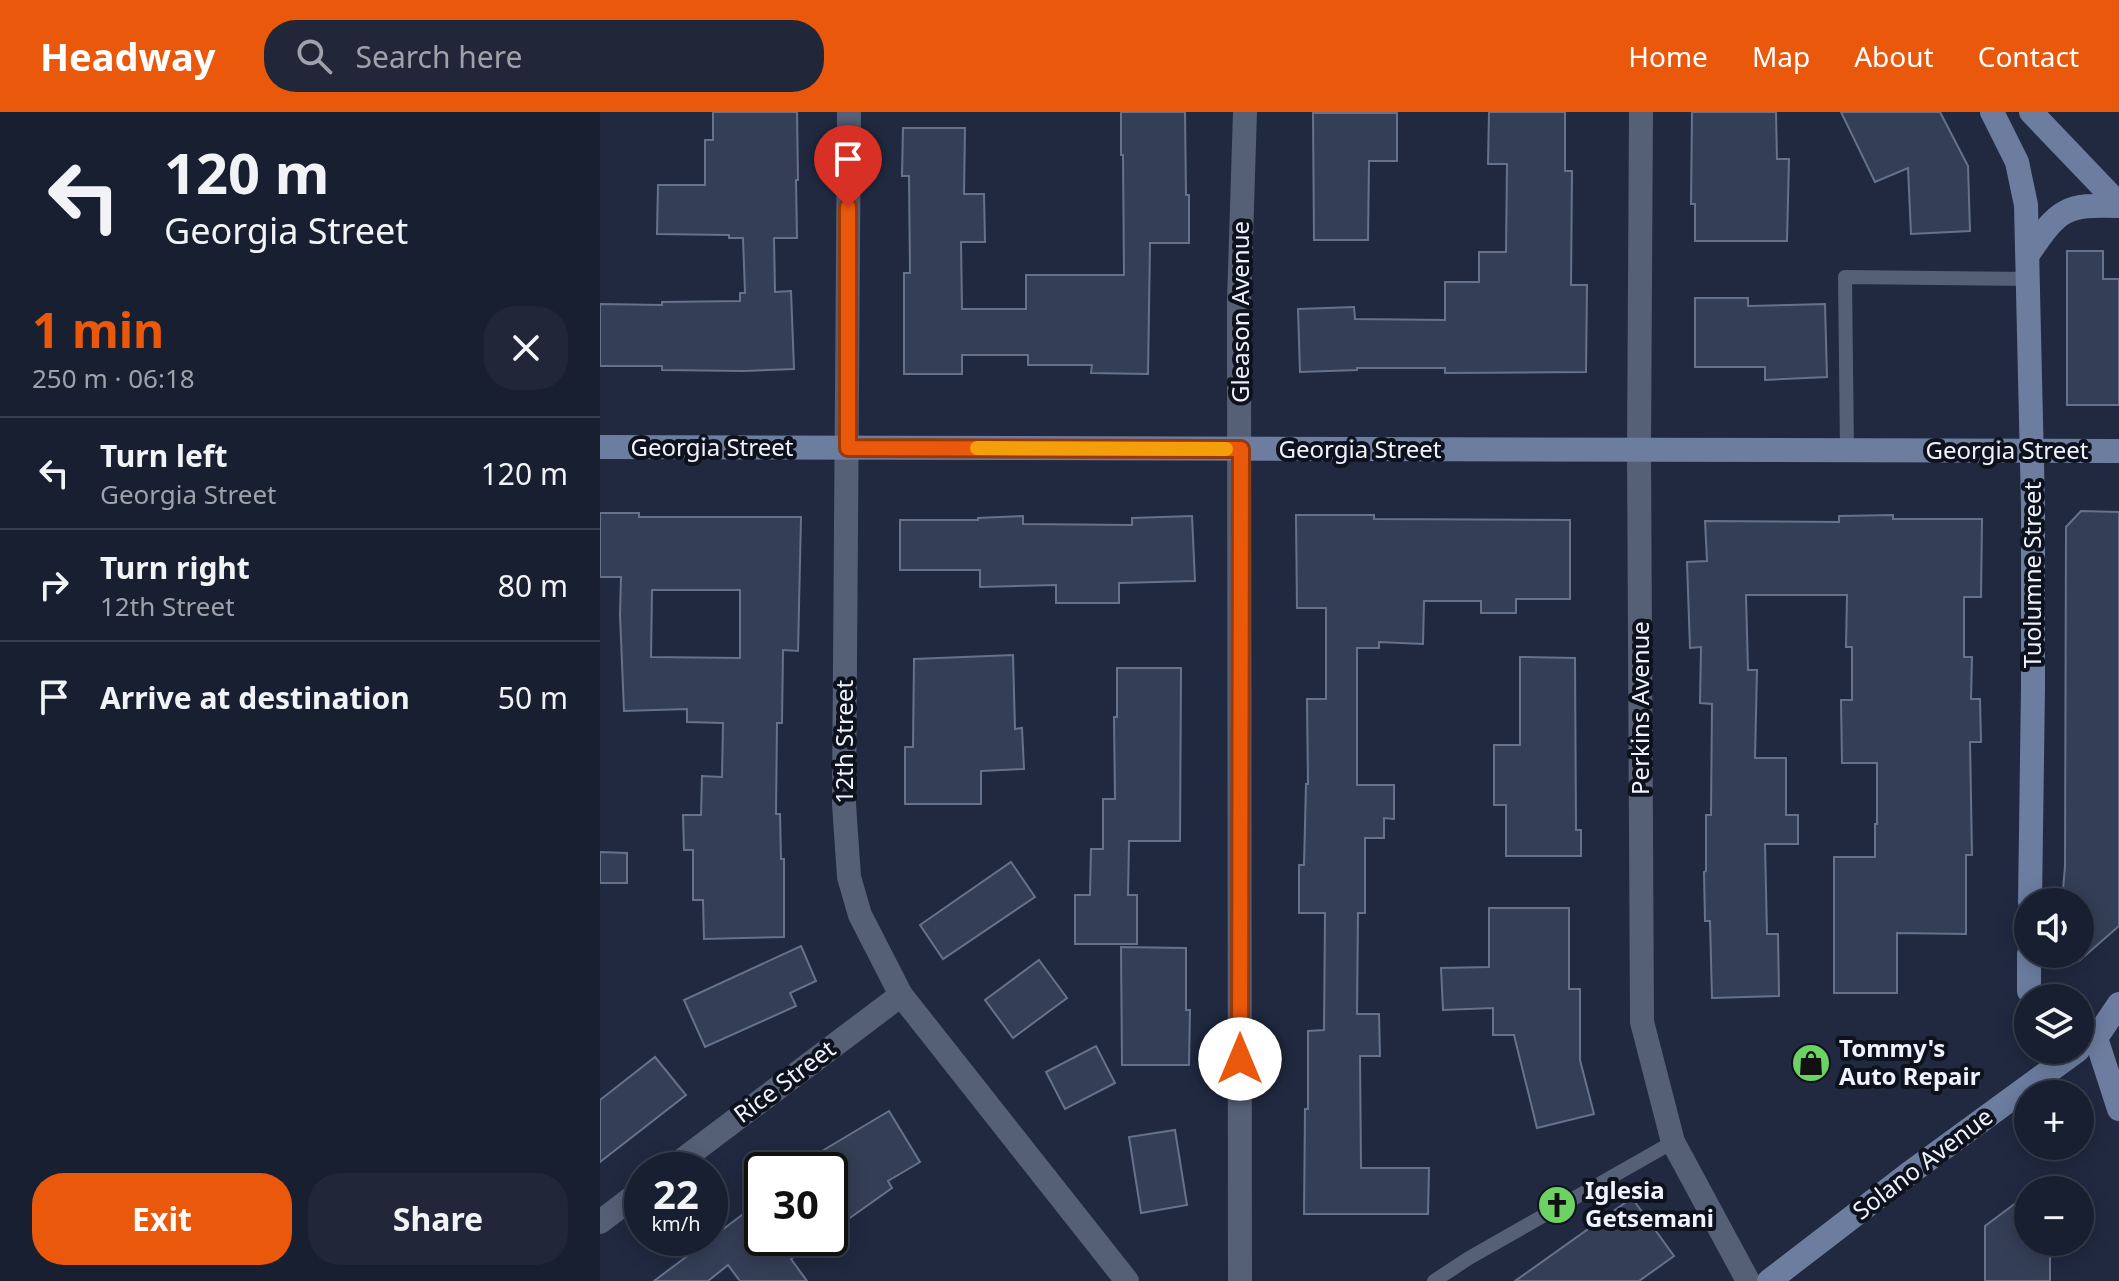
<!DOCTYPE html>
<html lang="en">
<head>
<meta charset="utf-8">
<style>
  :root { --surface:#181f30; --page:#212738; --text:#f1f3f6; --muted:#9fa2ab; --line:#363d4c; --accent:#ea580c }
  body { margin:0; font-family:"Noto Sans",sans-serif; background:var(--page); color:var(--text); height:100vh; display:flex; flex-direction:column; font-size:30px; white-space:nowrap }
  * { box-sizing:border-box; margin:0 }
  p { font-size:26px; color:var(--muted) }
  .icon { flex:none; width:44px; height:44px; fill:none; stroke:currentColor; stroke-width:2; stroke-linecap:round; stroke-linejoin:round }
  .map { position:relative; flex:1; overflow:hidden }
  .details { display:flex; flex-direction:column; background:var(--surface); width:600px }
  .details>* { flex:none }
  .banner { background:#181f30; color:var(--text); overflow:hidden }
  .fabs { position:absolute; left:1414px; top:776px; display:grid; gap:16px }
  .fabs a { display:grid; place-items:center; width:80px; height:80px; border-radius:50%; background:var(--surface); box-shadow:0 4px 20px #0003,0 0 0 2px var(--line); font-size:40px }
  .speed { position:absolute; left:24px; top:1040px; display:flex; gap:16px; font-size:40px; font-weight:700; text-align:center }
  .speed>* { display:grid; place-content:center; width:104px; height:104px; border-radius:50%; background:var(--surface); box-shadow:0 4px 20px #0003,0 0 0 2px var(--line); line-height:1 }
  .speed small { font-size:20px; font-weight:400 }
  .speed .limit { border:4px solid #111; border-radius:12px; background:#fff; color:#111 }
  .pin { position:absolute; display:grid; place-items:center; width:68px; height:68px; color:#fff; margin:-82px -34px; border-radius:50% 50% 50% 0; rotate:-45deg; box-shadow:0 0 8px #0007 }
  .pin .icon { rotate:45deg }
  .me { position:absolute; width:88px; margin:-44px; rotate:0deg; stroke-linejoin:round; filter:drop-shadow(0 0 6px #0008) }
  .turn { display:flex; align-items:center; gap:28px; height:168px; padding:0 32px; font-size:36px }
  .turn .icon { width:104px; height:104px; stroke-width:2.5 }
  .turn b { display:block; font-size:56px; line-height:68px }
  .round { display:grid; place-items:center; flex:none; width:84px; height:84px; border-radius:32px; background:var(--page) }
  .overview { display:flex; align-items:center; justify-content:space-between; height:136px; padding:0 32px }
  h1 { font-size:48px; font-weight:700; line-height:60px; color:var(--accent) }
  .button { display:flex; gap:16px; margin-top:auto; padding:16px 32px }
  .button a { flex:1; height:92px; border-radius:32px; background:var(--accent); color:#fff; font-size:32px; font-weight:700; line-height:92px; text-align:center }
  .button a+a { background:var(--page); color:var(--text) }
  ul { padding:0; list-style:none }
  li { display:flex; align-items:center; gap:24px; height:112px; padding:0 32px; border-top:2px solid var(--line) }
  li div { flex:1 }
  li b { display:block; font-size:30px }
  li em { font-style:normal }
  header { display:flex; align-items:center; gap:48px; box-sizing:border-box; height:112px; padding:0 40px; background:var(--accent); color:#fff }
  header strong { font-size:38px }
  nav { display:flex; gap:44px; margin-inline-start:auto; font-size:28px }
  .search { width:560px; height:72px; background:var(--page); display:flex; align-items:center; gap:20px; box-sizing:border-box; padding:0 28px; border-radius:32px; color:var(--muted); font-size:30px }
  main { display:flex; flex:1; min-height:0 }
  .map>svg:first-child { display:block }
  .building { fill:#343e56; stroke:#66728c; stroke-width:2; fill-rule:evenodd }
  .lines { fill:none; stroke-linecap:round; stroke-linejoin:round }
  .lane { stroke:#555f76; stroke-width:14 }
  .street { stroke:#555f76; stroke-width:24 }
  .secondary { stroke:#6d7da0; stroke-width:24 }
  .route-casing { stroke:#983908; stroke-width:20 }
  .route { stroke:#ea580c; stroke-width:14 }
  .slow { stroke:#f59e0b; stroke-width:14 }
  .labels { text-anchor:middle; stroke-width:8; stroke-linejoin:round; paint-order:stroke }
  .street-label { font-size:24px; fill:#eef3ff; stroke:#0e121c }
  .poi-label { font-size:24px; font-weight:bold; fill:#eef3ff; stroke:#0e121c; text-anchor:start }
</style>
</head>
<body>
<header>
<strong>Headway</strong>
<div class="search"><svg class="icon" aria-label="search" viewBox="0 0 24 24"><circle cx="10" cy="10" r="6"/><path d="M15 15l6 6"/></svg>Search here</div>
<nav><a>Home</a><a>Map</a><a>About</a><a>Contact</a></nav>
</header>
<main>
<section class="details">
<div class="banner">
<div class="turn"><svg class="icon" aria-label="left" viewBox="0 0 24 24"><path d="M17 20v-9H6M10 6l-5 5 5 5"/></svg><div><b>120 m</b>Georgia Street</div></div>
</div>
<div class="overview"><div><h1>1 min</h1><p>250 m · 06:18</p></div><a class="round"><svg class="icon" aria-label="close" viewBox="0 0 24 24"><path d="M6 6l12 12M18 6L6 18"/></svg></a></div>
<ul>
<li><svg class="icon" aria-label="left" viewBox="0 0 24 24"><path d="M17 20v-9H6M10 6l-5 5 5 5"/></svg><div><b>Turn left</b><p>Georgia Street</p></div><em>120 m</em></li>
<li><svg class="icon" aria-label="right" viewBox="0 0 24 24"><path d="M7 20v-9h11M14 6l5 5-5 5"/></svg><div><b>Turn right</b><p>12th Street</p></div><em>80 m</em></li>
<li><svg class="icon" aria-label="arrive" viewBox="0 0 24 24"><path d="M6 21V4h12l-3 4 3 4H6"/></svg><div><b>Arrive at destination</b></div><em>50 m</em></li>
</ul>
<div class="button"><a>Exit</a><a>Share</a></div>
</section>
<div class="map">
<svg width="1519" height="1169" viewBox="0 0 1519 1169">
  <rect width="100%" height="100%" fill="#202940"/>
  <g class="building">
    <path d="M 113,0 L 197,0 L 198,68 L 196,68 L 197,126 L 174,126 L 175,180 L 191,179 L 194,257 L 143,259 L 62,258 L 62,254 L 0,254 L 0,192 L 62,193 L 62,190 L 140,189 L 140,181 L 145,181 L 143,126 L 129,126 L 129,123 L 57,122 L 58,73 L 105,73 L 105,28 L 113,28 Z"/>
    <path d="M 521,0 L 585,0 L 586,83 L 589,83 L 589,131 L 550,131 L 548,262 L 491,261 L 492,253 L 428,253 L 428,243 L 362,243 L 362,262 L 304,262 L 304,161 L 310,161 L 309,64 L 302,64 L 303,16 L 365,16 L 364,82 L 384,82 L 385,130 L 361,130 L 362,197 L 426,197 L 426,163 L 524,163 L 523,43 L 521,43 Z"/>
    <path d="M 889,0 L 965,0 L 965,59 L 972,59 L 971,173 L 987,173 L 986,260 L 845,261 L 845,256 L 757,256 L 757,258 L 700,260 L 698,197 L 754,195 L 755,207 L 845,208 L 845,170 L 879,170 L 879,140 L 906,140 L 907,52 L 888,52 Z"/>
    <path d="M 1092,0 L 1176,0 L 1177,47 L 1189,47 L 1187,129 L 1095,129 L 1095,92 L 1091,92 Z"/>
    <path d="M 1241,0 L 1340,0 L 1368,54 L 1370,119 L 1311,122 L 1308,56 L 1275,70 Z"/>
    <path d="M 713,1 L 797,1 L 797,49 L 769,49 L 768,128 L 714,128 Z"/>
    <path d="M 1467,139 L 1503,139 L 1503,167 L 1519,167 L 1519,293 L 1467,293 Z"/>
    <path d="M 1095,186 L 1148,186 L 1148,194 L 1225,192 L 1227,265 L 1165,268 L 1165,255 L 1095,255 Z"/>
    <path d="M 1481,399 L 1519,400 L 1519,814 L 1480,848 L 1480,790 L 1462,790 L 1465,754 L 1466,415 Z"/>
    <path d="M 0,401 L 39,401 L 39,405 L 201,405 L 198,539 L 183,538 L 182,611 L 177,611 L 176,702 L 180,702 L 181,747 L 184,747 L 184,825 L 104,827 L 103,788 L 93,788 L 93,738 L 84,738 L 83,703 L 101,703 L 102,664 L 122,665 L 123,611 L 87,610 L 87,597 L 24,599 L 20,503 L 21,465 L 0,465 ZM 52,478 L 140,478 L 140,546 L 51,545 Z"/>
    <path d="M 696,403 L 774,403 L 774,407 L 970,408 L 970,487 L 916,487 L 916,501 L 881,501 L 881,489 L 824,489 L 823,532 L 779,530 L 779,536 L 757,536 L 757,673 L 794,673 L 794,707 L 784,706 L 784,726 L 765,726 L 765,801 L 758,801 L 757,902 L 779,902 L 780,944 L 760,944 L 761,1056 L 829,1056 L 828,1102 L 704,1102 L 705,997 L 708,997 L 708,919 L 724,918 L 725,801 L 699,801 L 699,753 L 704,753 L 706,672 L 708,672 L 707,587 L 726,587 L 726,496 L 697,496 Z"/>
    <path d="M 1293,403 L 1293,407 L 1382,407 L 1381,485 L 1364,485 L 1364,545 L 1372,545 L 1371,587 L 1380,587 L 1381,630 L 1370,630 L 1372,743 L 1366,743 L 1366,822 L 1297,821 L 1297,881 L 1234,881 L 1234,745 L 1275,745 L 1275,712 L 1277,712 L 1277,651 L 1242,651 L 1241,588 L 1252,588 L 1252,535 L 1246,535 L 1247,483 L 1146,483 L 1148,558 L 1157,558 L 1155,646 L 1186,646 L 1186,703 L 1198,703 L 1198,732 L 1165,732 L 1167,822 L 1178,822 L 1179,884 L 1112,886 L 1110,809 L 1105,809 L 1104,760 L 1106,759 L 1106,703 L 1111,703 L 1112,592 L 1100,591 L 1101,535 L 1090,536 L 1087,450 L 1107,449 L 1105,409 L 1239,410 L 1239,404 Z"/>
    <path d="M 423,404 L 423,412 L 532,413 L 532,406 L 592,404 L 595,469 L 519,471 L 519,491 L 456,491 L 456,473 L 380,475 L 380,458 L 300,458 L 300,408 L 378,408 L 378,406 Z"/>
    <path d="M 413,543 L 415,617 L 422,616 L 424,657 L 381,659 L 381,692 L 305,692 L 305,635 L 313,635 L 314,547 Z"/>
    <path d="M 920,545 L 975,546 L 976,718 L 981,718 L 981,744 L 906,744 L 906,693 L 894,693 L 894,633 L 920,633 Z"/>
    <path d="M 517,556 L 581,556 L 580,729 L 529,729 L 528,783 L 537,783 L 537,832 L 475,832 L 475,783 L 490,783 L 491,737 L 503,737 L 503,687 L 515,687 L 514,605 L 517,605 Z"/>
    <path d="M 0,740 L 27,741 L 27,771 L 0,771 Z"/>
    <path d="M 411,750 L 435,785 L 343,847 L 320,813 Z"/>
    <path d="M 889,796 L 969,796 L 969,877 L 980,877 L 980,948 L 994,1002 L 937,1016 L 914,923 L 893,923 L 893,896 L 843,898 L 841,856 L 889,855 Z"/>
    <path d="M 201,834 L 216,869 L 190,881 L 196,894 L 105,935 L 84,888 Z"/>
    <path d="M 521,835 L 586,836 L 586,898 L 590,898 L 589,953 L 522,953 Z"/>
    <path d="M 439,848 L 467,886 L 413,926 L 385,888 Z"/>
    <path d="M 496,934 L 515,971 L 465,997 L 446,960 Z"/>
    <path d="M 55,945 L 86,983 L 0,1050 L 0,988 Z"/>
    <path d="M 289,999 L 320,1050 L 288,1069 L 292,1076 L 230,1120 L 230,1052 L 222,1039 Z"/>
    <path d="M 575,1018 L 587,1093 L 541,1101 L 529,1025 Z"/>
    <path d="M 1428,1082 L 1428,1130 L 1450,1130 L 1450,1169 L 1385,1169 L 1385,1114 Z"/>
    <path d="M 1032,1086 L 1074,1144 L 1039,1169 L 915,1169 Z"/>
    <path d="M 162,1088 L 162,1126 L 221,1126 L 191,1147 L 207,1169 L 140,1169 L 128,1153 L 108,1169 L 54,1169 Z"/>
  </g>
  <g class="lines">
    <g class="lane">
      <path d="M 1247,339 L 1245,165 L 1428,167"/>
      <path d="M 834,1169 L 869,1146 L 1073,1030"/>
    </g>
    <g class="street">
      <path d="M 249,0 L 244,692 L 249,765 L 260,803 L 301,883 L 527,1169"/>
      <path d="M 1041,0 L 1039,339 L 1042,910 L 1073,1030 L 1148,1169"/>
      <path d="M 69,1058 L 301,883"/>
      <path d="M 0,1110 L 42,1078"/>
      <path d="M 640,1169 L 639,190 L 645,0"/>
    </g>
    <g class="secondary">
      <path d="M 1392,0 L 1417,50 L 1426,93 L 1433,394 L 1433,575 L 1430,790"/>
      <path d="M 1431,0 L 1519,92"/>
      <path d="M 1429,141 C 1459,97 1465,92 1519,94"/>
      <path d="M 0,335 L 1519,339"/>
      <path d="M 1429,842 L 1429,879 L 1439,886"/>
      <path d="M 1480,915 L 1496,926 L 1519,997"/>
      <path d="M 1496,926 L 1519,892"/>
      <path d="M 1169,1169 L 1307,1063 L 1478,938"/>
    </g>
  </g>
  <g class="lines">
    <g class="route-casing">
      <path id="route" d="M 248,95 L 248,336 L 641,337 L 640,947"/>
    </g>
    <use href="#route" class="route"/>
    <path class="slow" d="M 377,336 L 626,337"/>
  </g>
  <defs>
    <g id="shop-disc" transform="scale(2)"><circle r="9.5" fill="#6cd362" stroke="#0e121c"/><path d="M-5-2.5h2.3a2.7 3.5 0 0 1 5.4 0H5L5.5 6h-11ZM-1.5-2.5h3a1.5 2.3 0 0 0-3 0Z" fill="#111"/></g>
    <g id="church-disc" transform="scale(2)"><circle r="9.5" fill="#6cd362" stroke="#0e121c"/><path d="M-1.2-6h2.4v3.5h3.3v2.4h-3.3V6h-2.4V-.1h-3.3v-2.4h3.3Z" fill="#111"/></g>
  </defs>
  <g fill-rule="evenodd">
    <use href="#shop-disc" x="1211" y="951"/>
    <use href="#church-disc" x="957" y="1093"/>
  </g>
  <g class="labels">
    <g class="street-label">
      <text transform="translate(641 200) rotate(-90)" y="8">Gleason Avenue</text>
      <text x="112" y="344">Georgia Street</text>
      <text x="760" y="346">Georgia Street</text>
      <text x="1407" y="347">Georgia Street</text>
      <text transform="translate(1433 463) rotate(-90)" y="8">Tuolumne Street</text>
      <text transform="translate(1041 596) rotate(-90)" y="8">Perkins Avenue</text>
      <text transform="translate(245 630) rotate(-90)" y="8">12th Street</text>
      <text transform="translate(185 970) rotate(-37)" y="8">Rice Street</text>
      <text transform="translate(1323 1052) rotate(-37)" y="8">Solano Avenue</text>
    </g>
    <g class="poi-label">
      <text x="1239" y="945">Tommy's<tspan x="1239" dy="28">Auto Repair</tspan></text>
      <text x="985" y="1087">Iglesia<tspan x="985" dy="28">Getsemani</tspan></text>
    </g>
  </g>
</svg>
<div class="fabs">
<a><svg class="icon" aria-label="sound" viewBox="0 0 24 24"><path d="M4 9h4l5-4v14l-5-4H4zM17 9q2 3 0 6"/></svg></a>
<a><svg class="icon" aria-label="layers" viewBox="0 0 24 24"><path d="M12 4l9 5-9 5-9-5zM3 14l9 5 9-5"/></svg></a>
<a>+</a>
<a>−</a>
</div>
<div class="speed"><div>22<small>km/h</small></div><div class="limit">30</div></div>
<div class="pin" style="left:248px;top:95px;background:#d93025"><svg class="icon" aria-label="arrive" viewBox="0 0 24 24"><path d="M6 21V4h12l-3 4 3 4H6"/></svg></div>
<svg class="me" style="left:640px;top:947px" viewBox="-20 -20 40 40"><circle r="19" fill="#fff"/><path d="M0-13L10 11 0 6-10 11z" fill="#ea580c"/></svg>
</div>
</main>
</body>
</html>
